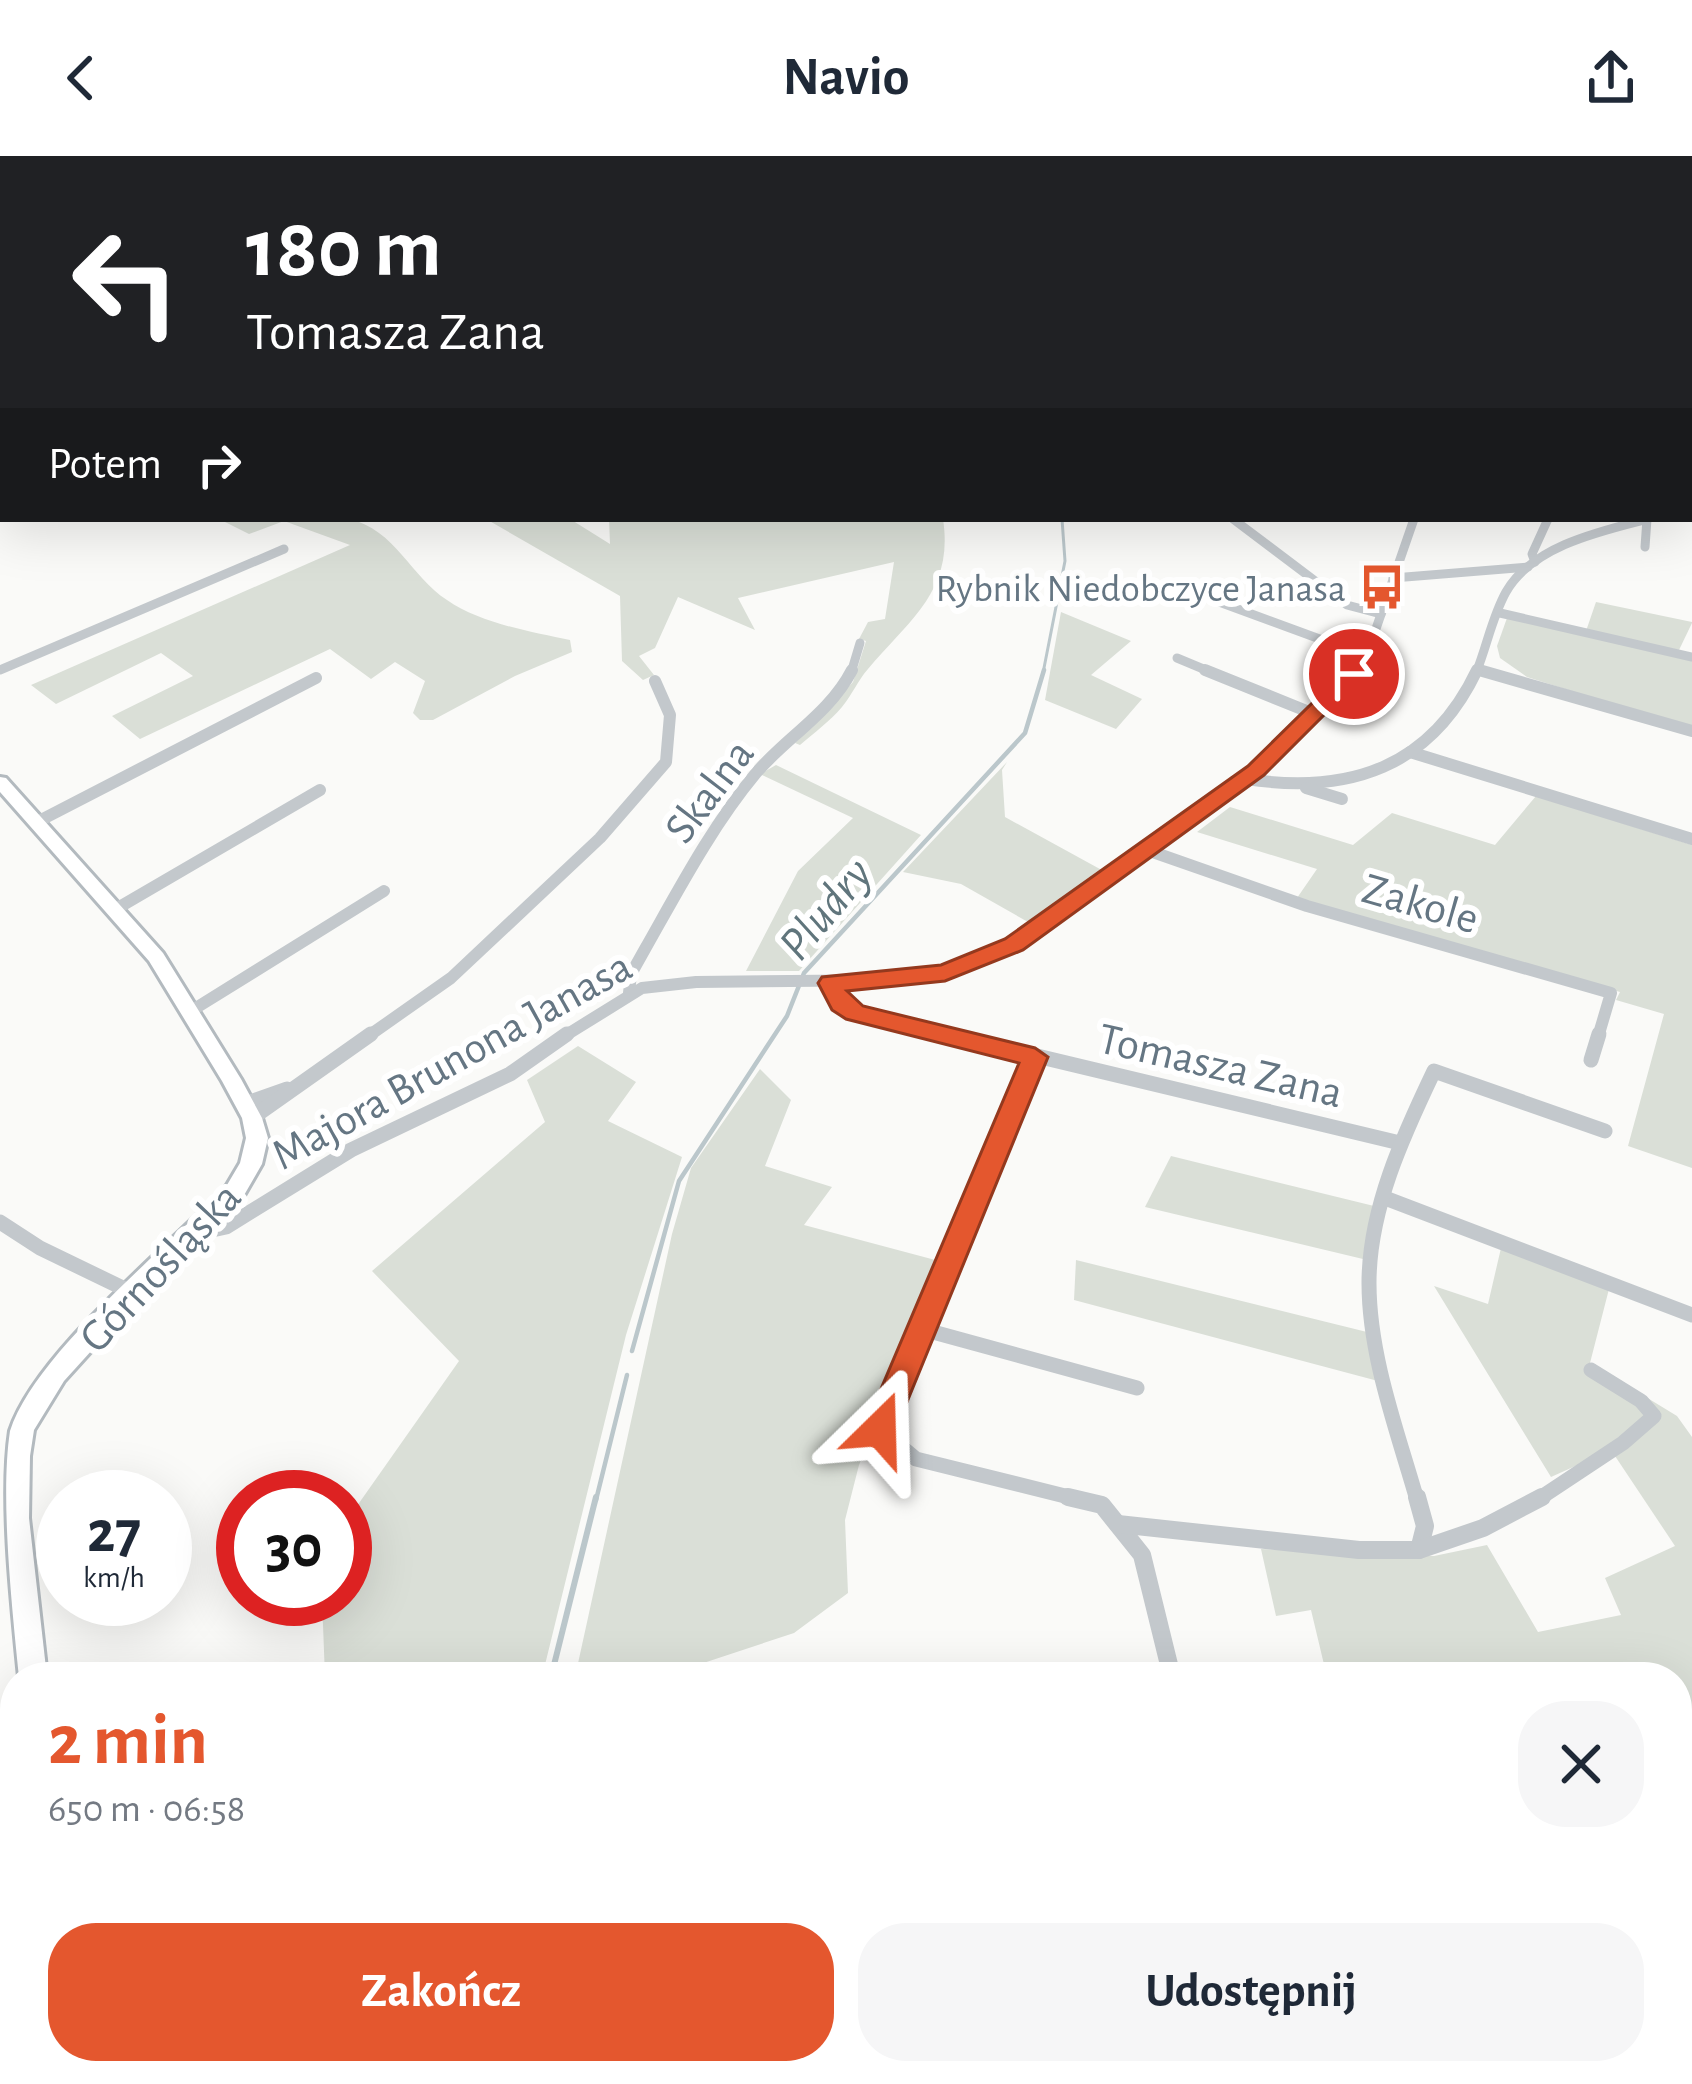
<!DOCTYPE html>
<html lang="pl">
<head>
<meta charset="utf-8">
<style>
  :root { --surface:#fff; --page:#f6f6f7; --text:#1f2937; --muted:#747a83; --accent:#e4572e }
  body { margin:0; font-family:"Alegreya Sans",sans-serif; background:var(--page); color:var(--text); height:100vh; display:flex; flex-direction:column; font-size:45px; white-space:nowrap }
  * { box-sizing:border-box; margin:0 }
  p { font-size:39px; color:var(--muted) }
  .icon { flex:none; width:66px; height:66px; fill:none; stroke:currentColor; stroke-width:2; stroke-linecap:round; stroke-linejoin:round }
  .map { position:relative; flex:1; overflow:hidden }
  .drawer { position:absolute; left:0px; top:1506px; width:1692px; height:423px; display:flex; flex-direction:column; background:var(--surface); border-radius:48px 48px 0 0; box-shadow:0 12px 48px #0002 }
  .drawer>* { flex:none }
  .banner { position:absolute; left:0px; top:0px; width:1692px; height:366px; box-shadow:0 12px 48px #0002; background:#202124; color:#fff; overflow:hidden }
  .speed { position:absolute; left:36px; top:1314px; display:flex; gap:24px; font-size:60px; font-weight:700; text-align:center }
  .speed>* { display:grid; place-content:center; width:156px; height:156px; border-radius:50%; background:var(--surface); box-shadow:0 12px 48px #0002; line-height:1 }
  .speed small { font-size:30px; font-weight:400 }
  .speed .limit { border:18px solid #d22; background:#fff; color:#111 }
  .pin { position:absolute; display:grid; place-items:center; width:102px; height:102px; color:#fff; margin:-51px; border:6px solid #fff; border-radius:50%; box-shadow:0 3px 12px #0007 }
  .me { position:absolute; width:132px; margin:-66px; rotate:22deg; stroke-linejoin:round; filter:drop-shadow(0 0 9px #0008) }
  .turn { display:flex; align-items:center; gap:42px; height:252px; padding:0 48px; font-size:54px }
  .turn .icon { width:156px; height:156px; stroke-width:2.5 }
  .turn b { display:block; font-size:84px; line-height:102px }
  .then { display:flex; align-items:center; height:114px; padding:0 48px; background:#0003; gap:24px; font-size:45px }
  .round { display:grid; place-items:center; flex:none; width:126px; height:126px; border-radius:48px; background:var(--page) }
  .head { display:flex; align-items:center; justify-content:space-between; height:204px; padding:0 48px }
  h1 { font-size:72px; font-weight:700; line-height:90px; color:var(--accent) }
  .action { display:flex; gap:24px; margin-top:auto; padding:24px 48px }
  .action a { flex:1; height:138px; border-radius:48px; background:var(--accent); color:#fff; font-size:48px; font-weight:700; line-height:138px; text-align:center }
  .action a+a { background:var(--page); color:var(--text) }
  header { display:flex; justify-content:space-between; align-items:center; height:156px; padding:0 48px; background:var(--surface); font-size:54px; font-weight:700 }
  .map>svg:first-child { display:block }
  .green { fill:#dadfd7 }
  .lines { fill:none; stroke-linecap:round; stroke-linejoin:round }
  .stream-far2 { stroke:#bbc7cb; stroke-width:3 }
  .stream-far1 { stroke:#bbc7cb; stroke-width:4.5 }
  .stream { stroke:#bbc7cb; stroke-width:6 }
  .river { fill:#bbc7cb; fill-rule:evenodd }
  .secondary-casing { stroke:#b3babf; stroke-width:6 }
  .street-far4 { stroke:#c3c8cc; stroke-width:8 }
  .street-far3 { stroke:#c3c8cc; stroke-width:9 }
  .street-far2 { stroke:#c3c8cc; stroke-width:12 }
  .street-far1 { stroke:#c3c8cc; stroke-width:15 }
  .street { stroke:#c3c8cc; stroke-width:18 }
  .secondary { fill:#fff; fill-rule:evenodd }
  .route { fill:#e4572e; stroke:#94391e; stroke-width:3 }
  .labels { text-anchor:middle; stroke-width:12; stroke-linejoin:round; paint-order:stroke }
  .far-poi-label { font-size:39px; fill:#657683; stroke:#fff; text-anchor:end }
  .street-label { font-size:45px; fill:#657683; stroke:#fff }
  .water-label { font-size:48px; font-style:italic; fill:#60757c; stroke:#fff }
</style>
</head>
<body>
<header><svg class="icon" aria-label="back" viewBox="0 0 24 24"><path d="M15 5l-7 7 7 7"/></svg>Navio<svg class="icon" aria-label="share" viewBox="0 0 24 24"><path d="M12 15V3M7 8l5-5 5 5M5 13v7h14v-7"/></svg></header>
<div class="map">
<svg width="1692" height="1928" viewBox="0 0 1692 1928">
  <rect width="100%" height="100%" fill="#fafaf8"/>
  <g class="green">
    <path d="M 219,363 C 254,363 317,356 349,363 C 395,373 411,421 447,444 C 480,467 531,476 570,484 L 572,496 L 515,520 L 433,564 L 420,564 L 413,557 L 425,525 L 395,506 L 371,523 L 330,493 L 140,583 L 112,560 L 193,520 L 161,497 L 56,548 L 31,529 L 350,389 L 284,365 L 249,378 Z"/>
    <path d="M 486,363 L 570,363 L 610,388 L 609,363 L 943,363 C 954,435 910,463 868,513 C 858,524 852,539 842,551 C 830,565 814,577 800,589 L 795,587 L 853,526 L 866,485 L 859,483 L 868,466 L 885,463 L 894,406 L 738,442 L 755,474 L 678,441 L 655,492 L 639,500 L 654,519 L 643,524 L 622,505 L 620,440 Z"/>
    <path d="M 1596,446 L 1692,466 L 1692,467 L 1679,494 L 1586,475 Z"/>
    <path d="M 1061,456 L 1131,485 L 1091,519 L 1142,543 L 1116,573 L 1045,544 Z"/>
    <path d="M 1507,462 L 1692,503 L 1692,573 L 1527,521 L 1500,502 L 1497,490 Z"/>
    <path d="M 1007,606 L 1002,614 L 1005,661 L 1109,718 L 1035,770 L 961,728 L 903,716 Z"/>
    <path d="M 776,609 L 921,679 L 799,815 L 746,815 L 798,715 L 853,662 L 760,618 Z"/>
    <path d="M 1536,640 L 1692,689 L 1692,1012 L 1628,990 L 1664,858 L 1616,844 L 1620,836 L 1297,742 L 1317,713 L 1197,676 L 1230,651 L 1353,689 L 1392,657 L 1495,689 Z"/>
    <path d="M 578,890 L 636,926 L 608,965 L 682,1001 L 626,1179 L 542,1521 L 325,1521 L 322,1443 L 345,1443 L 345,1367 L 459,1205 L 372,1115 L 545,966 L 527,924 Z"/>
    <path d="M 760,913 L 791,944 L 765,1010 L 832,1031 L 804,1069 L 939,1105 L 859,1309 L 845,1364 L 848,1437 L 794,1477 L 661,1521 L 575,1521 L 672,1078 L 691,1012 Z"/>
    <path d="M 1171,1000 L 1374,1050 L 1363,1103 L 1145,1051 Z"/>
    <path d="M 1501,1092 L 1609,1133 L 1590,1207 L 1677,1260 L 1692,1281 L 1692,1671 L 1677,1679 L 1677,1521 L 1465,1521 L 1461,1513 L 1429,1521 L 1327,1521 L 1311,1454 L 1276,1460 L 1261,1393 L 1434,1400 L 1487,1389 L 1538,1476 L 1621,1459 L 1605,1422 L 1675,1390 L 1611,1294 L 1551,1321 L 1434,1130 L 1488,1148 Z"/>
    <path d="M 1076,1104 L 1371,1177 L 1378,1225 L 1074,1144 Z"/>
    <path d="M 515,1914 L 954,1914 L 960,1928 L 513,1928 Z"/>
  </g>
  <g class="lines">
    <g class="stream-far2">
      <path d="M 433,0 L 475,3"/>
      <path d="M 599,3 L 603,0"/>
      <path d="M 1043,517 L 1065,405 L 1062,363"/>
    </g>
    <g class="stream-far1">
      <path d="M 632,1195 L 679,1025 L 787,860 L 804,817 L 1025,577 L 1044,514"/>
      <path d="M 596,1344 L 627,1219"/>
    </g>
    <g class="stream">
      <path d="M 551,1521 L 596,1341"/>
      <path d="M 498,1928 L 499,1914"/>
    </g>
    <g class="river">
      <path d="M 1692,1673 L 1692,1718 L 1677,1724 L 1677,1679 Z"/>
      <path d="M 1257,1914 L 1322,1914 L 1316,1928 L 1251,1928 Z"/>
    </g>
    <g class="secondary-casing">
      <g id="secondary">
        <path d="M 0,621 L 6,622 L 163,797 L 241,923 L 262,962 L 268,982 L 262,1008 L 243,1041 L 93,1193 L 64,1225 L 34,1274 L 30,1300 L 29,1362 L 47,1521 L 19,1521 C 12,1451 0,1341 10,1275 C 35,1197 168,1091 227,1029 L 240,1007 L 246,982 L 242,962 L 222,925 L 149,805 L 0,636 Z"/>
        <path d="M 15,1812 L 15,1887 L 11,1896 L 0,1901 L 0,1826 L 4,1816 Z"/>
      </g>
    </g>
    <g class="street-far4">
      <path d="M 474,0 L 487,3"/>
      <path d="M 1046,0 L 1056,3"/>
      <path d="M 1541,0 L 1548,3"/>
      <path d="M 745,3 L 756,0"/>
      <path d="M 855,3 L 862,0"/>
      <path d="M 922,3 L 931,0"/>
      <path d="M 1070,3 L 1077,0"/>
      <path d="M 1689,44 L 1692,39"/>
    </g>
    <g class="street-far3">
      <path d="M 1689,232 L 1692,238"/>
      <path d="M 1233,363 L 1347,449 L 1381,458"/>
      <path d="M 1645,391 L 1647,363"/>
      <path d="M 1535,406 L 1532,398 L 1548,363"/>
      <path d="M 1393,422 L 1528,411"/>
      <path d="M 1200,439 L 1366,500"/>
      <path d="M 1500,457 L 1692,501"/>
      <path d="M 1177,502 L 1213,517"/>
      <path d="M 1477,513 L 1489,517"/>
      <path d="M 0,514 L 284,393"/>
      <path d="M 851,517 L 860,487"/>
      <path d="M 1353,517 L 1370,490 L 1414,363"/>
      <path d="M 1476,517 C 1487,490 1492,461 1506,436 C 1532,390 1601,375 1648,363"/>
    </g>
    <g class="street-far2">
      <path d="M 1205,514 L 1314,558"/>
      <path d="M 1479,514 L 1692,575"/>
      <path d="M 1410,596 L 1692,683"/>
      <path d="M 1246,623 C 1350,639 1431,611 1477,514"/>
      <path d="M 1306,632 L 1342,643"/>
      <path d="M 37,666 L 316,522"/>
      <path d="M 1147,694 L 1307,750 L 1611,837 L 1598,881"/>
      <path d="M 116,753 L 320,634"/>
      <path d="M 831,827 L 841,848 L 855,857 L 957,881"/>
      <path d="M 629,837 L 631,818 L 645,793 C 679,733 712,670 756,617 C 787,581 830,557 852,514"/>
      <path d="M 191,855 L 384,735"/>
      <path d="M 367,881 L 451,822 L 600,682 L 666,606 L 670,559 L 655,525"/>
      <path d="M 563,881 L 642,832 L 696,826 L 902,824 L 971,809 L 1023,783 L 1246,623 L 1355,514"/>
    </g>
    <g class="street-far1">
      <path d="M 945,878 L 1400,987"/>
      <path d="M 1035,901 L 880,1273 L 916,1303 L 1081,1344"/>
      <path d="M 1591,904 L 1599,878"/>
      <path d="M 245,948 L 287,933"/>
      <path d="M 252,962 L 371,878"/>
      <path d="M 1385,1042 L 1692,1159"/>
      <path d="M 0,1066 L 40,1092 L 133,1137"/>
      <path d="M 194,1078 L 226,1071 L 351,994 L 510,918 L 567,878"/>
      <path d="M 922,1173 L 1137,1232"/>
      <path d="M 1417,1344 C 1397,1274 1369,1200 1369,1127 C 1369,1053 1403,980 1434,915 L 1605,975"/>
      <path d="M 1537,1344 L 1623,1287 L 1654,1260 L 1641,1245 L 1591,1214"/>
    </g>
    <g class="street">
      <path d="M 1068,1341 L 1102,1349 L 1142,1399 L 1172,1521"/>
      <path d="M 1118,1368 L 1359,1394 L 1419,1394 L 1425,1370 L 1417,1341"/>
      <path d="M 1419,1394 L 1483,1372 L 1542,1341"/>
      <path d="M 0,1639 L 15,1632"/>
    </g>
    <use href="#secondary" class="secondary"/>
  </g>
  <path class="route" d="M 1354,512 L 1364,518 L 1361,522 L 1264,619 L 1023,794 L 945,825 L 847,835 L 863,850 L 1035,892 L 1048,901 L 896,1273 L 891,1283 L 880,1287 L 869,1283 L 864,1273 L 1019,907 L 846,863 L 832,854 L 818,827 L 822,821 L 941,809 L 1005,783 L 1248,610 L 1347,513 Z"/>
  <defs>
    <g id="bus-bare" transform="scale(3.6)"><path d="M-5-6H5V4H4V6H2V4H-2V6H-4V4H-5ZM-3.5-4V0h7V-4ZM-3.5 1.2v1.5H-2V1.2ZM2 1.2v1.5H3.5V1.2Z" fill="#e4572e" stroke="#fff" stroke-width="2.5" paint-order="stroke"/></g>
  </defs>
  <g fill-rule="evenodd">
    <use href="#bus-bare" x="1382" y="431"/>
  </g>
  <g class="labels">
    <g class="far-poi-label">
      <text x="1346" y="445">Rybnik Niedobczyce Janasa</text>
    </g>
    <g class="street-label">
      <text transform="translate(708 634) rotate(-53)" y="16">Skalna</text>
      <text transform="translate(1421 746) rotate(16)" y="16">Zakole</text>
      <text transform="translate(451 903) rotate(-29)" y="16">Majora Brunona Janasa</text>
      <text transform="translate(1221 908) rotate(13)" y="16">Tomasza Zana</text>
      <text transform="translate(159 1110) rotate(-47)" y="16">Górnośląska</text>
    </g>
    <g class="water-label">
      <text transform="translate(824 752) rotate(-50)" y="17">Pludry</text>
    </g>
  </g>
</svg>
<div class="speed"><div>27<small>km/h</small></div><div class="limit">30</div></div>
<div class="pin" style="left:1354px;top:518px;background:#d93025"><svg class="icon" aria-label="arrive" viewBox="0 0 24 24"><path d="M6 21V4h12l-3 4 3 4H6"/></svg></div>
<svg class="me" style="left:880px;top:1273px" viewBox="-20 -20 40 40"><path d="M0-17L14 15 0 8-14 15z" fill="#e4572e" stroke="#fff" stroke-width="4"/></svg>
<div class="banner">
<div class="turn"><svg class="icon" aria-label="left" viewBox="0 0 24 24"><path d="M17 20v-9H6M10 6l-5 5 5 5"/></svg><div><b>180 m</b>Tomasza Zana</div></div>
<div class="then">Potem<svg class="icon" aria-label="right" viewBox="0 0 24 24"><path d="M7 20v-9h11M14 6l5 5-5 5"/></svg></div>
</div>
<section class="drawer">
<div class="head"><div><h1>2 min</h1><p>650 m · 06:58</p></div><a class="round"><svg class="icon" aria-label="close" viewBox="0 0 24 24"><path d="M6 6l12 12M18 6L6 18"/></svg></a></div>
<div class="action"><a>Zakończ</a><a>Udostępnij</a></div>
</section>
</div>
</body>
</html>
